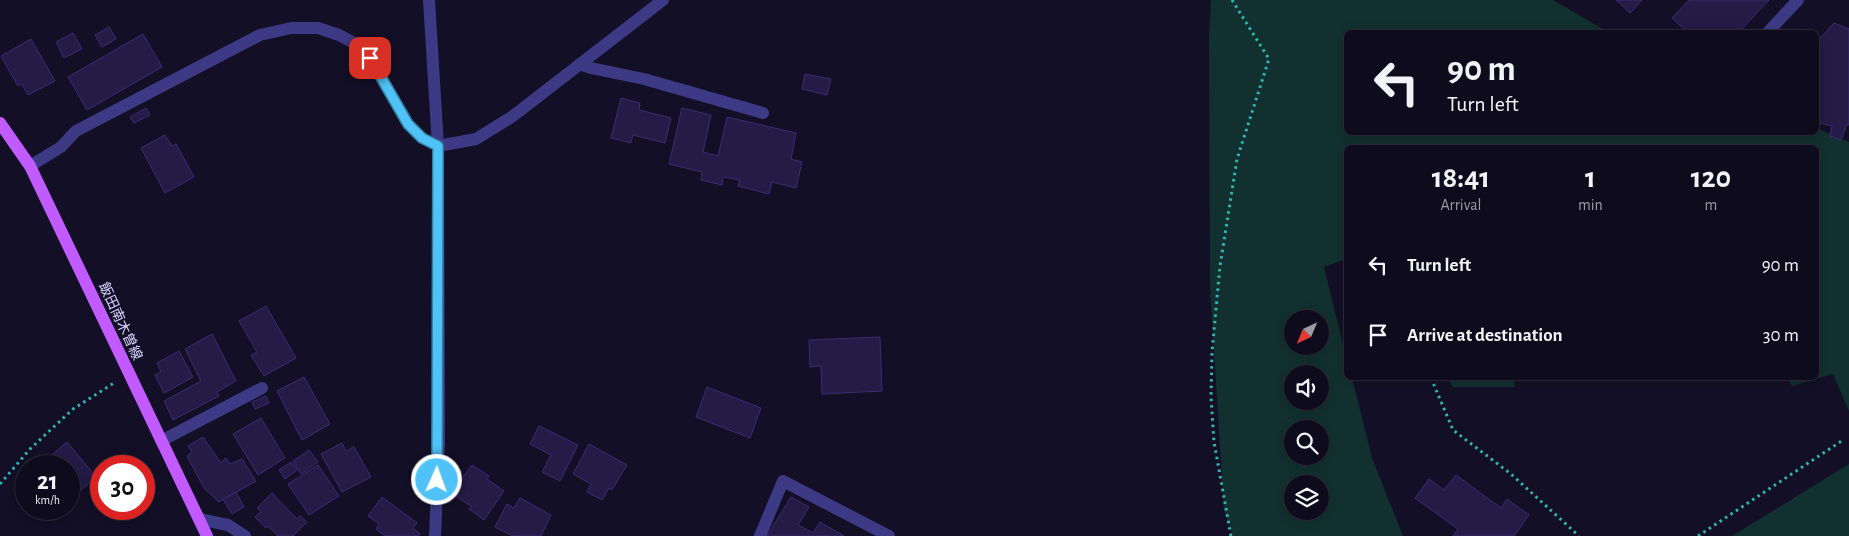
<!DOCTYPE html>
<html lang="en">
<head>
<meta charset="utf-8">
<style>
  :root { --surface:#0e0b1c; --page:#171425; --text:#f1f3f6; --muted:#9b9ba3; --line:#2e2b3b }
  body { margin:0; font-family:"Alegreya Sans","Noto Sans JP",sans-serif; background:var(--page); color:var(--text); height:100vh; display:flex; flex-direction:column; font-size:19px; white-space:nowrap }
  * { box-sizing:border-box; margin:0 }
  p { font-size:16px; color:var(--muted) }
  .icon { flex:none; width:28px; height:28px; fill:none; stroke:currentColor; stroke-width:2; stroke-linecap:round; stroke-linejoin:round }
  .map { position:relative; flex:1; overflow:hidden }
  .side { position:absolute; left:1344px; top:145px; width:475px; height:235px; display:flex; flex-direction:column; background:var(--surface); border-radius:8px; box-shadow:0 2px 12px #0003,0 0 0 1px var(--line) }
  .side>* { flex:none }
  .banner { position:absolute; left:1344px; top:30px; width:475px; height:105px; border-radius:8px; box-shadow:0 2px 12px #0003,0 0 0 1px var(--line); background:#0e0b1c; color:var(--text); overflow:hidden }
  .needle { width:32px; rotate:224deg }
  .tools { position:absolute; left:1284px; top:310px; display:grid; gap:10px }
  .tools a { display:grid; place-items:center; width:45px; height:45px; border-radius:50%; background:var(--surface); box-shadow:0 2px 12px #0003,0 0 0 1px var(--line); font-size:25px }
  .speed { position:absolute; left:15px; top:455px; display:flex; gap:10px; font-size:25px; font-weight:700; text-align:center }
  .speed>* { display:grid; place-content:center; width:65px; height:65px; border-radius:50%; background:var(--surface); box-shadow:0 2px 12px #0003,0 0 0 1px var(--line); line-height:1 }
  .speed small { font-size:12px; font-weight:400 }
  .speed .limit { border:8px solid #d22; background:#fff; color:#111 }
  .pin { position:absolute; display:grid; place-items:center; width:42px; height:42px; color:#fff; margin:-21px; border-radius:10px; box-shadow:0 2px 8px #0006 }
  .me { position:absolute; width:55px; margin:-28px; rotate:2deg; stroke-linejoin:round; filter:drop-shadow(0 0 4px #0008) }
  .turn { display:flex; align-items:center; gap:18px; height:105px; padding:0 20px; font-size:22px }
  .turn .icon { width:65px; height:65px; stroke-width:2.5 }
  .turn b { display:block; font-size:35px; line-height:42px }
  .eta { display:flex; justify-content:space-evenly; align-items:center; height:85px; text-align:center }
  .eta b { font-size:30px; font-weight:700; line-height:35px }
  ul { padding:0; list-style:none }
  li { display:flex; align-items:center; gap:15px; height:70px; padding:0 20px }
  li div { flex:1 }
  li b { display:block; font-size:19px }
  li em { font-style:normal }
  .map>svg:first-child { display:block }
  .green { fill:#12302f; fill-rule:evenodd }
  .building { fill:#241b47; stroke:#3b2d73 }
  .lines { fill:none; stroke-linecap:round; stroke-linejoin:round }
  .path { stroke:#2fb8b0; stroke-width:3; stroke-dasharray:2.5 4; stroke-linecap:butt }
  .minor { stroke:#3d3a85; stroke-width:12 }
  .major { stroke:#c25bff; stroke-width:12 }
  .route-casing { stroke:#337fa1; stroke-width:12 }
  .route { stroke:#4fc3f7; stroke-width:9 }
  .labels { text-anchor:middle; stroke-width:5; stroke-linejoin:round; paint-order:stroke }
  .street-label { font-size:14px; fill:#d9d4ff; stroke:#130f26 }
</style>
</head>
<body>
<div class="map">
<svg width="1849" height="536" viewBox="0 0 1849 536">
  <rect width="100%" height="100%" fill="#130f26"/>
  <g class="green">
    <path d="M 1211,0 L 1553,0 L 1608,32 L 1346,32 L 1346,132 L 1816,132 L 1816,128 L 1849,142 L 1849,411 L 1833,374 L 1792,386 L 1787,378 L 1816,378 L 1816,148 L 1346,148 L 1346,259 L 1324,267 L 1346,356 L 1346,378 L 1352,378 L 1372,458 L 1403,536 L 1233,536 L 1224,510 L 1210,287 L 1209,36 ZM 1292,319 L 1320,319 L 1320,346 L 1292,346 ZM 1292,374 L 1320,374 L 1320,401 L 1292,401 ZM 1292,429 L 1320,429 L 1320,456 L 1292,456 ZM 1292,484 L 1320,484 L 1320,511 L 1292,511 Z"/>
    <path d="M 1447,378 L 1513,378 L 1515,387 L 1453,387 Z"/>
    <path d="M 1849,464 L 1849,536 L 1732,536 Z"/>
  </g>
  <g class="building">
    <path d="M 1616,0 L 1642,0 L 1630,13 Z"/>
    <path d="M 1689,0 L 1769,0 L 1739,32 L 1687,32 L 1672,18 Z"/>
    <path d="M 1834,23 L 1849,29 L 1849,125 L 1847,124 L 1841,140 L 1830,136 L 1832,126 L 1820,123 L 1816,120 L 1816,43 Z"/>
    <path d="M 109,27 L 116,39 L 102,47 L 95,35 Z"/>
    <path d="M 73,33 L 82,49 L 64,58 L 56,42 Z"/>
    <path d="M 143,34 L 162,67 L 87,110 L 68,77 Z"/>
    <path d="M 31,39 L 55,81 L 28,95 L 22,84 L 18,86 L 1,56 Z"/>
    <path d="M 805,74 L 831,79 L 827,95 L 802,89 Z"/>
    <path d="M 621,98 L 640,103 L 639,110 L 671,118 L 665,143 L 633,135 L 631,143 L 611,138 Z"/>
    <path d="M 146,108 L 150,115 L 134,123 L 130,117 Z"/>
    <path d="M 682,108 L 711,115 L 703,152 L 718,156 L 727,117 L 796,133 L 791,159 L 802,162 L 796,188 L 772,182 L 769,194 L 738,186 L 740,180 L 723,177 L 722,185 L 701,180 L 702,172 L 669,164 Z"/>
    <path d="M 165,135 L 172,146 L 176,144 L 194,177 L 165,193 L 141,148 Z"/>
    <path d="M 266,306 L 296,358 L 264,376 L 251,355 L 257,352 L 239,321 Z"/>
    <path d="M 212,334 L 236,381 L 217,392 L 219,396 L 173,420 L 164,401 L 201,381 L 185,349 Z"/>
    <path d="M 880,337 L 882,391 L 822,394 L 821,366 L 810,367 L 809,340 Z"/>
    <path d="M 179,351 L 193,377 L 164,393 L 155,375 L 161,372 L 157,363 Z"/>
    <path d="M 304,377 L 330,424 L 302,440 L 277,391 Z"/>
    <path d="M 707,387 L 761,408 L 750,438 L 696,417 Z"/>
    <path d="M 266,396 L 269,403 L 255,409 L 252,402 Z"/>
    <path d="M 261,418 L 285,458 L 258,475 L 233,434 Z"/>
    <path d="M 539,426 L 578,445 L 560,481 L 542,472 L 551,455 L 530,444 Z"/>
    <path d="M 203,437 L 221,463 L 226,458 L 230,464 L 242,459 L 256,481 L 219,502 L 204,488 L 187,456 L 192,452 L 188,446 Z"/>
    <path d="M 67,442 L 96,477 L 69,501 L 69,466 L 39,466 Z"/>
    <path d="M 342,443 L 346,451 L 354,447 L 371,477 L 342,492 L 321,454 Z"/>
    <path d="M 589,444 L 627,465 L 612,490 L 609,488 L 602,500 L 587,492 L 591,484 L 573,474 Z"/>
    <path d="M 309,450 L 318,462 L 301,474 L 293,461 Z"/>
    <path d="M 291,462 L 297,470 L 285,479 L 279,470 Z"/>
    <path d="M 318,465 L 339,496 L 309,515 L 288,484 Z"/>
    <path d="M 472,465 L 489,476 L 487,479 L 504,491 L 484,520 L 469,509 L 472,507 L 448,491 L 456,479 L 461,480 Z"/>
    <path d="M 1456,475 L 1501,508 L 1507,499 L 1529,515 L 1514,536 L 1453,536 L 1458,529 L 1415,498 L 1429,479 L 1444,490 Z"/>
    <path d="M 236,492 L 244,507 L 232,514 L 223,499 Z"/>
    <path d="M 272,493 L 297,519 L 300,516 L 307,522 L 293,536 L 278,536 L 268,526 L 266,528 L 255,517 L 261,512 L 257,508 Z"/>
    <path d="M 382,497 L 417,523 L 413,528 L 420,534 L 418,536 L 385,536 L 376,529 L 379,524 L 368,516 Z"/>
    <path d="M 791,497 L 809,507 L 798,525 L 813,533 L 820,522 L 844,536 L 767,536 Z"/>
    <path d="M 520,498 L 551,515 L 541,536 L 513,536 L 495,527 L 507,504 L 514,508 Z"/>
  </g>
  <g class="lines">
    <g class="path">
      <path d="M 1431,378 L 1453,430 L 1511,474 L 1579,536"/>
      <path d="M 0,484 L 30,449 L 73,409 L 114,383"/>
      <path d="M 1231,536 L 1214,442 L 1211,397 L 1212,352 L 1220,266 L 1237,159 L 1269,59 L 1232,0"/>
      <path d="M 1698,536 L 1843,440"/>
    </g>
    <g class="minor">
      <path d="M 429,0 L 438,146 L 439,443 L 435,536"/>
      <path d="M 1768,32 L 1798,0"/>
      <path d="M 580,64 L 591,68 L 644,79 L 763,113"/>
      <path d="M 30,166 L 61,147 L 76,131 L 260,35 L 291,28 L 318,28 L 339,35 L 354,43 L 370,58 L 408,124 L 422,138 L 438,146 L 476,139 L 513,116 L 663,0"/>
      <path d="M 161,441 L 262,388"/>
      <path d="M 199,519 L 228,525 L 245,536"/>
      <path d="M 760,536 L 783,481 L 889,536"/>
    </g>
    <path class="major" d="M 0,123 L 30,166 L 207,536"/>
  </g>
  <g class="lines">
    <g class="route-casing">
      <path id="route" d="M 370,58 L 408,124 L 422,138 L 438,146 L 437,480"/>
    </g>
    <use href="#route" class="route"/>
  </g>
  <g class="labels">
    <g class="street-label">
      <text transform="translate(121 321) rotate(65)" y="5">飯田南木曽線</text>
    </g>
  </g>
</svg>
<div class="tools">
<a><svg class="needle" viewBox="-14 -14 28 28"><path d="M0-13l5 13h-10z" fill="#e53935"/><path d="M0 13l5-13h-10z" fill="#9b9ba3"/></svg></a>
<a><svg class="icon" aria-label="sound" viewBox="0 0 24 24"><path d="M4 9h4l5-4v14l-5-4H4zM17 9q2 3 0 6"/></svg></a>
<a><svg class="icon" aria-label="search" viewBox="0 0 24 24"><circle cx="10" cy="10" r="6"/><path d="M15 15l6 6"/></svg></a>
<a><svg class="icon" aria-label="layers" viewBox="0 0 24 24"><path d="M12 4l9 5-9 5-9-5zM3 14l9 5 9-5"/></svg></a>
</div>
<div class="speed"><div>21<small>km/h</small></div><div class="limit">30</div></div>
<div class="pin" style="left:370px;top:58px;background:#d93025"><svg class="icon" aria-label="arrive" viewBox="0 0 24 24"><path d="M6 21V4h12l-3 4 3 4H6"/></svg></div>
<svg class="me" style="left:437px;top:480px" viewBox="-20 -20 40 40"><circle r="17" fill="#4fc3f7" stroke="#fff" stroke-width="3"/><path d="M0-11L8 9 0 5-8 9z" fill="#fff"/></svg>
<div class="banner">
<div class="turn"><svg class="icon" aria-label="left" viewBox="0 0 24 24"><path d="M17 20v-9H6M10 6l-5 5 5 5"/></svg><div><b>90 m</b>Turn left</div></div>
</div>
<section class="side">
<div class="eta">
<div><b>18:41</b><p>Arrival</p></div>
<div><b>1</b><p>min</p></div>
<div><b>120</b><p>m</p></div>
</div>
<ul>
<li><svg class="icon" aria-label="left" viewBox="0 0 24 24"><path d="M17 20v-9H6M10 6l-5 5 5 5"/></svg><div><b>Turn left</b></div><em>90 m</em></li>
<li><svg class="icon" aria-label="arrive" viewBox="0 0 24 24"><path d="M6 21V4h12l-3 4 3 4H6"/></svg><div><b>Arrive at destination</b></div><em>30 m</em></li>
</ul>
</section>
</div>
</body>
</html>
